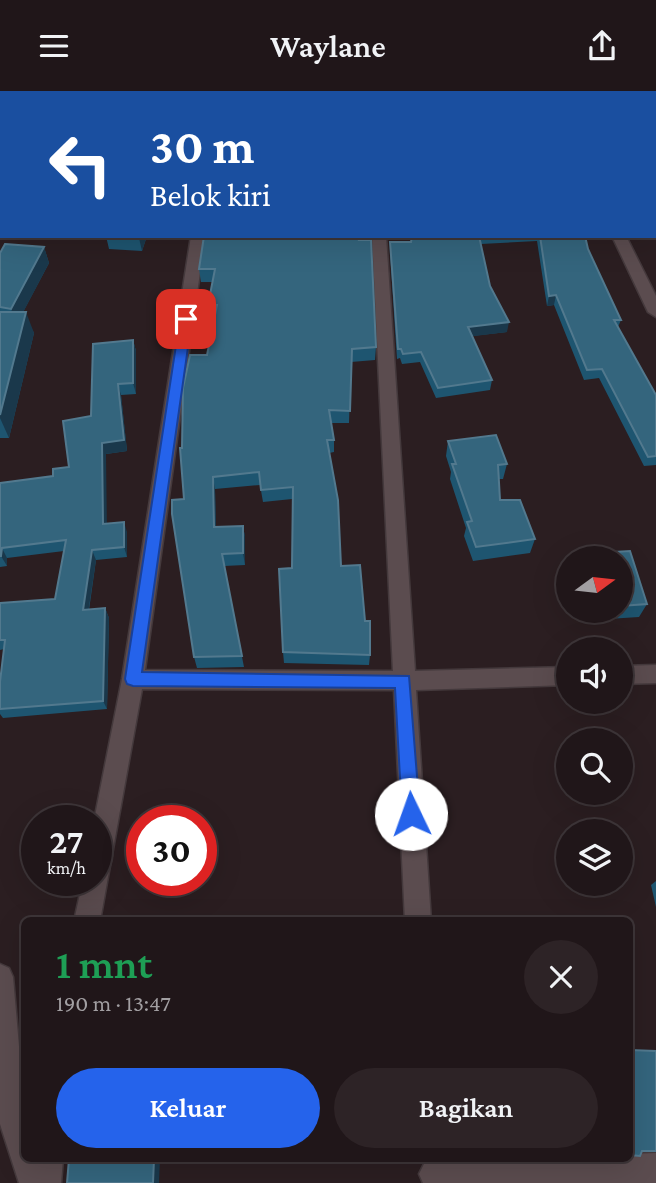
<!DOCTYPE html>
<html lang="id">
<head>
<meta charset="utf-8">
<style>
  :root { --surface:#201619; --page:#2d2326; --text:#f1f3f6; --muted:#a29fa2; --line:#3d3538; --accent:#2563eb }
  body { margin:0; font-family:"Crimson Pro",serif; background:var(--page); color:var(--text); height:100vh; display:flex; flex-direction:column; font-size:26px; white-space:nowrap }
  * { box-sizing:border-box; margin:0 }
  p { font-size:23px; color:var(--muted) }
  .icon { flex:none; width:38px; height:38px; fill:none; stroke:currentColor; stroke-width:2; stroke-linecap:round; stroke-linejoin:round }
  .map { position:relative; flex:1; overflow:hidden }
  .panel { position:absolute; left:21px; top:826px; width:612px; height:245px; display:flex; flex-direction:column; background:var(--surface); border-radius:10px; box-shadow:0 7px 28px #0002,0 0 0 2px var(--line) }
  .panel>* { flex:none }
  .hud { position:absolute; left:0px; top:0px; width:656px; height:147px; box-shadow:0 7px 28px #0002,0 0 0 2px var(--line); background:#1a4fa0; color:#fff; overflow:hidden }
  .needle { width:46px; rotate:75deg }
  .buttons { position:absolute; left:556px; top:455px; display:grid; gap:14px }
  .buttons a { display:grid; place-items:center; width:77px; height:77px; border-radius:50%; background:var(--surface); box-shadow:0 7px 28px #0002,0 0 0 2px var(--line); font-size:35px }
  .speed { position:absolute; left:21px; top:714px; display:flex; gap:14px; font-size:35px; font-weight:700; text-align:center }
  .speed>* { display:grid; place-content:center; width:91px; height:91px; border-radius:50%; background:var(--surface); box-shadow:0 7px 28px #0002,0 0 0 2px var(--line); line-height:1 }
  .speed small { font-size:18px; font-weight:400 }
  .speed .limit { border:10px solid #d22; background:#fff; color:#111 }
  .pin { position:absolute; display:grid; place-items:center; width:60px; height:60px; color:#fff; margin:-30px; border-radius:14px; box-shadow:0 4px 10px #0006 }
  .me { position:absolute; width:77px; margin:-38px; rotate:357deg; stroke-linejoin:round; filter:drop-shadow(0 0 5px #0008) }
  .turn { display:flex; align-items:center; gap:24px; height:147px; padding:0 35px; font-size:32px }
  .turn .icon { width:91px; height:91px; stroke-width:2.5 }
  .turn b { display:block; font-size:49px; line-height:60px }
  .round { display:grid; place-items:center; flex:none; width:74px; height:74px; border-radius:37px; background:var(--page) }
  .headline { display:flex; align-items:center; justify-content:space-between; height:119px; padding:0 35px }
  h1 { font-size:42px; font-weight:600; line-height:52px; color:#1e9e55 }
  .primary-button { display:flex; gap:14px; margin-top:auto; padding:14px 35px }
  .primary-button a { flex:1; height:80px; border-radius:42px; background:var(--accent); color:#fff; font-size:28px; font-weight:600; line-height:80px; text-align:center }
  .primary-button a+a { background:var(--page); color:var(--text) }
  header { display:flex; justify-content:space-between; align-items:center; height:91px; padding:0 35px; background:var(--surface); font-size:32px; font-weight:600 }
  .map>svg:first-child { display:block }
  .lines { fill:none; stroke-linecap:round; stroke-linejoin:round }
  .street-casing { stroke:#44393c; stroke-width:3 }
  .secondary-casing { stroke:#44393c; stroke-width:3 }
  .street { fill:#5b4c4f; fill-rule:evenodd }
  .secondary { fill:#5b4c4f; fill-rule:evenodd }
  .wall { fill:#1e5570 }
  .shaded-wall { fill:#1a384b }
  .building { fill:#34657d; stroke:#52798e; stroke-width:2 }
  .route { fill:#2563eb; stroke:#184099; stroke-width:2 }
</style>
</head>
<body>
<header><svg class="icon" aria-label="menu" viewBox="0 0 24 24"><path d="M4 6h16M4 12h16M4 18h16"/></svg>Waylane<svg class="icon" aria-label="share" viewBox="0 0 24 24"><path d="M12 15V3M7 8l5-5 5 5M5 13v7h14v-7"/></svg></header>
<div class="map">
<svg width="656" height="1092" viewBox="0 0 656 1092">
  <rect width="100%" height="100%" fill="#2b1e21"/>
  <g class="lines">
    <g class="street-casing">
      <g id="street">
        <path d="M 267,0 L 279,0 L 266,2 Z"/>
        <rect x="387" y="0" width="12" height="2"/>
        <rect x="587" y="0" width="12" height="2"/>
        <path d="M 191,145 L 205,145 L 145,579 L 393,580 L 372,145 L 386,145 L 415,580 L 569,576 L 569,594 L 416,599 L 431,830 L 405,830 L 394,599 L 142,598 L 100,830 L 74,830 L 83,789 L 96,789 L 94,730 L 122,588 Z"/>
        <path d="M 612,145 L 626,145 L 656,205 L 656,226 L 648,221 Z"/>
        <path d="M 656,574 L 656,592 L 621,593 L 621,575 Z"/>
        <path d="M 0,873 L 9,877 L 13,886 L 24,1013 L 24,1068 L 63,1068 L 61,1092 L 19,1092 L 0,1033 Z"/>
        <path d="M 656,1062 L 656,1092 L 423,1092 L 419,1083 L 424,1073 L 434,1068 L 630,1068 L 630,1063 Z"/>
      </g>
    </g>
    <g class="secondary-casing">
      <rect id="secondary" x="654" y="110" width="2" height="8"/>
    </g>
    <use href="#street" class="street"/>
    <use href="#secondary" class="secondary"/>
  </g>
  <g class="wall">
    <path d="M 0,27 L 2,28 L 2,112 L 0,112 Z"/>
    <path d="M 106,145 L 147,145 L 142,160 L 109,158 Z"/>
    <path d="M 204,145 L 362,145 L 361,149 L 376,256 L 375,269 L 351,271 L 349,332 L 331,332 L 334,349 L 334,361 L 329,362 L 341,475 L 365,530 L 370,564 L 369,574 L 284,572 L 283,561 L 292,477 L 292,408 L 263,411 L 260,394 L 215,398 L 216,436 L 243,435 L 245,446 L 245,474 L 224,475 L 244,576 L 197,577 L 194,566 L 182,357 L 207,264 L 215,227 L 210,227 L 208,214 L 213,191 L 201,191 L 199,178 Z"/>
    <path d="M 412,145 L 585,145 L 588,158 L 621,229 L 618,236 L 656,304 L 656,374 L 644,375 L 599,287 L 584,289 L 554,214 L 547,215 L 537,150 L 481,153 L 490,195 L 507,241 L 472,245 L 492,289 L 490,299 L 436,307 L 420,271 L 402,273 L 400,267 L 397,268 L 390,161 L 390,151 L 411,151 Z"/>
    <path d="M 44,156 L 49,172 L 23,221 L 34,242 L 9,347 L 0,347 L 0,162 Z"/>
    <path d="M 133,249 L 136,260 L 136,303 L 121,304 L 127,360 L 106,363 L 106,433 L 127,441 L 127,466 L 96,469 L 89,519 L 105,517 L 109,527 L 107,618 L 3,627 L 0,623 L 0,591 L 4,558 L 0,559 L 0,512 L 55,508 L 64,460 L 7,467 L 7,475 L 0,476 L 0,392 L 53,385 L 69,376 L 91,325 Z"/>
    <path d="M 448,350 L 507,373 L 503,388 L 499,388 L 500,409 L 535,448 L 530,462 L 473,470 L 464,445 L 466,437 L 450,388 L 451,381 L 446,365 Z"/>
    <path d="M 630,460 L 647,513 L 639,526 L 608,528 L 606,520 L 621,520 L 621,467 L 596,467 L 598,462 Z"/>
    <path d="M 656,790 L 656,816 L 651,794 Z"/>
  </g>
  <g class="shaded-wall">
    <path d="M 140,145 L 147,145 L 142,160 L 139,147 Z"/>
    <path d="M 44,156 L 49,172 L 17,233 L 11,218 Z"/>
    <path d="M 556,204 L 554,214 L 547,215 L 549,205 Z"/>
    <path d="M 26,221 L 34,242 L 9,347 L 0,327 L 0,324 Z"/>
    <path d="M 509,231 L 507,241 L 467,246 L 468,236 Z"/>
    <path d="M 133,249 L 136,260 L 136,303 L 133,292 Z"/>
    <path d="M 118,293 L 121,304 L 127,360 L 106,363 L 107,443 L 103,433 L 102,352 Z"/>
    <path d="M 213,386 L 215,398 L 216,448 L 214,436 Z"/>
    <path d="M 124,431 L 127,441 L 127,466 L 124,456 Z"/>
    <path d="M 243,435 L 245,446 L 245,474 L 243,462 Z"/>
    <path d="M 2,457 L 7,467 L 7,475 L 1,465 Z"/>
    <path d="M 92,459 L 96,469 L 87,529 L 83,519 Z"/>
    <path d="M 105,517 L 109,527 L 107,618 L 103,610 Z"/>
    <path d="M 154,1068 L 160,1068 L 159,1092 L 153,1092 Z"/>
  </g>
  <g class="building">
    <rect x="400" y="0" width="34" height="2"/>
    <path d="M 0,27 L 2,28 L 2,101 L 0,101 Z"/>
    <path d="M 106,145 L 140,145 L 139,147 Z"/>
    <path d="M 204,145 L 360,145 L 359,149 L 371,149 L 376,256 L 352,258 L 350,320 L 329,319 L 334,349 L 327,349 L 338,409 L 341,475 L 360,474 L 365,530 L 370,530 L 370,564 L 283,561 L 279,478 L 292,477 L 293,396 L 261,399 L 259,381 L 213,386 L 214,436 L 243,435 L 243,462 L 222,463 L 242,565 L 194,566 L 172,423 L 172,409 L 184,408 L 180,357 L 182,357 L 183,297 L 190,264 L 207,264 L 217,214 L 208,214 L 215,178 L 199,178 Z"/>
    <path d="M 412,145 L 479,145 L 490,195 L 509,231 L 468,236 L 492,289 L 438,297 L 421,261 L 403,263 L 401,258 L 398,258 L 390,151 L 411,151 Z"/>
    <path d="M 540,145 L 585,145 L 588,158 L 621,229 L 614,229 L 656,304 L 656,365 L 648,366 L 602,278 L 587,279 L 556,204 L 549,205 Z"/>
    <path d="M 5,153 L 44,156 L 11,218 L 0,216 L 0,162 Z"/>
    <path d="M 0,221 L 26,221 L 0,324 Z"/>
    <path d="M 133,249 L 133,292 L 118,293 L 124,349 L 102,352 L 103,433 L 124,431 L 124,456 L 92,459 L 83,519 L 105,517 L 103,610 L 0,618 L 0,591 L 5,549 L 0,549 L 0,512 L 55,508 L 66,449 L 2,457 L 1,465 L 0,465 L 0,392 L 53,385 L 53,378 L 69,376 L 63,330 L 91,325 L 93,253 Z"/>
    <path d="M 496,344 L 507,373 L 498,374 L 500,409 L 520,409 L 535,448 L 476,456 L 467,431 L 472,430 L 452,373 L 456,373 L 448,350 Z"/>
    <path d="M 630,460 L 647,513 L 621,515 L 621,467 L 600,467 L 598,462 Z"/>
    <path d="M 630,959 L 656,960 L 656,1060 L 642,1060 L 640,1065 L 630,1064 Z"/>
    <path d="M 69,1068 L 154,1068 L 153,1092 L 67,1092 Z"/>
  </g>
  <path class="route" d="M 186,224 L 192,228 L 142,581 L 409,585 L 420,723 L 418,729 L 411,732 L 405,729 L 402,723 L 395,597 L 133,595 L 127,593 L 125,588 L 180,228 Z"/>
</svg>
<div class="buttons">
<a><svg class="needle" viewBox="-14 -14 28 28"><path d="M0-13l5 13h-10z" fill="#e53935"/><path d="M0 13l5-13h-10z" fill="#a29fa2"/></svg></a>
<a><svg class="icon" aria-label="sound" viewBox="0 0 24 24"><path d="M4 9h4l5-4v14l-5-4H4zM17 9q2 3 0 6"/></svg></a>
<a><svg class="icon" aria-label="search" viewBox="0 0 24 24"><circle cx="10" cy="10" r="6"/><path d="M15 15l6 6"/></svg></a>
<a><svg class="icon" aria-label="layers" viewBox="0 0 24 24"><path d="M12 4l9 5-9 5-9-5zM3 14l9 5 9-5"/></svg></a>
</div>
<div class="speed"><div>27<small>km/h</small></div><div class="limit">30</div></div>
<div class="pin" style="left:186px;top:228px;background:#d93025"><svg class="icon" aria-label="arrive" viewBox="0 0 24 24"><path d="M6 21V4h12l-3 4 3 4H6"/></svg></div>
<svg class="me" style="left:411px;top:723px" viewBox="-20 -20 40 40"><circle r="19" fill="#fff"/><path d="M0-13L10 11 0 6-10 11z" fill="#2563eb"/></svg>
<div class="hud">
<div class="turn"><svg class="icon" aria-label="left" viewBox="0 0 24 24"><path d="M17 20v-9H6M10 6l-5 5 5 5"/></svg><div><b>30 m</b>Belok kiri</div></div>
</div>
<section class="panel">
<div class="headline"><div><h1>1 mnt</h1><p>190 m · 13:47</p></div><a class="round"><svg class="icon" aria-label="close" viewBox="0 0 24 24"><path d="M6 6l12 12M18 6L6 18"/></svg></a></div>
<div class="primary-button"><a>Keluar</a><a>Bagikan</a></div>
</section>
</div>
</body>
</html>
